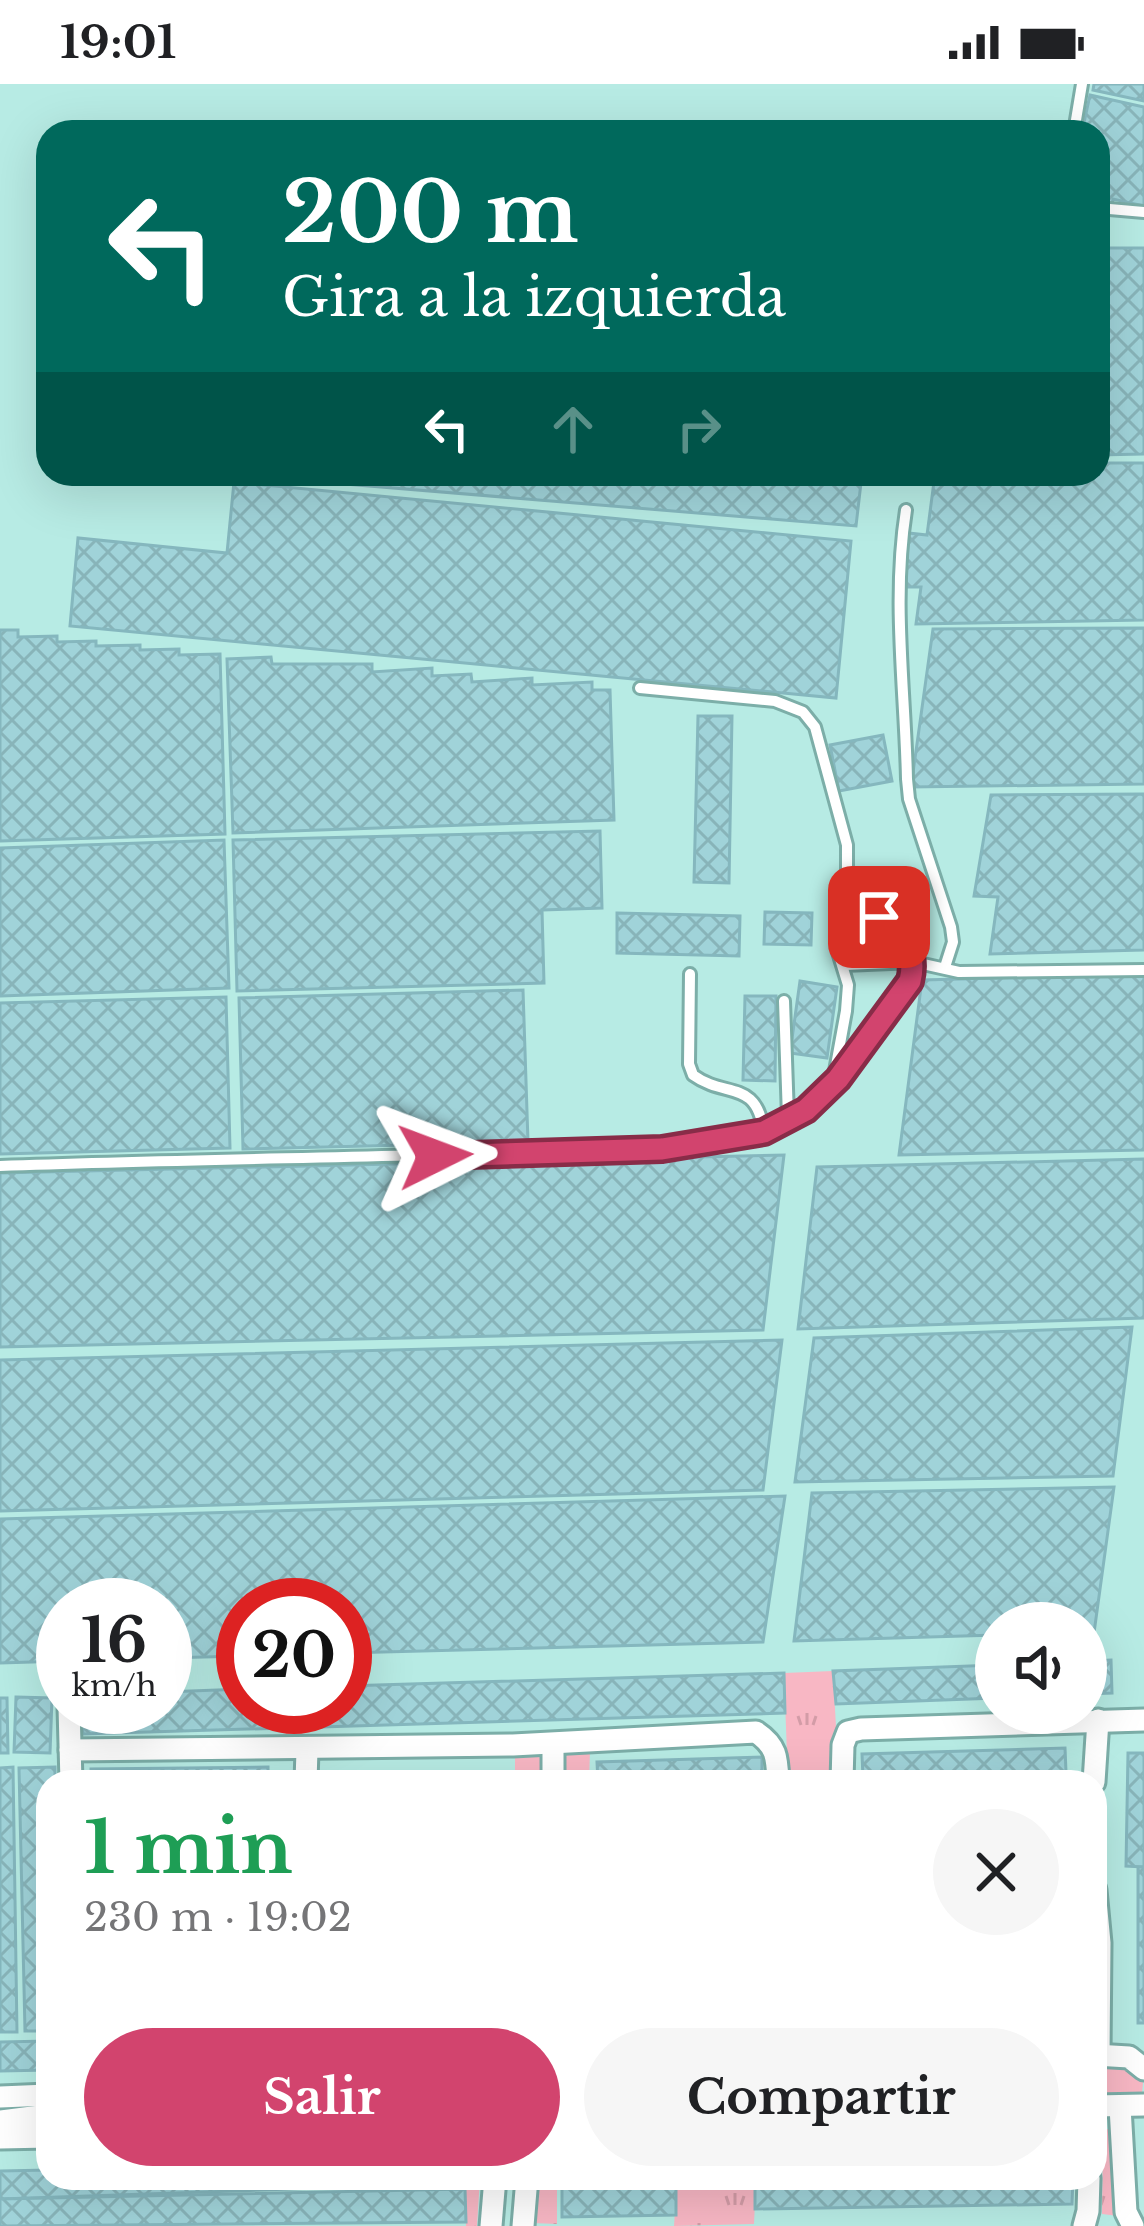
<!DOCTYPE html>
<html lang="es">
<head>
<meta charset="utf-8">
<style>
  :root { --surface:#fff; --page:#f6f6f6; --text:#202124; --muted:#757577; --accent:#d2446e }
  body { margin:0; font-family:"Libre Baskerville",serif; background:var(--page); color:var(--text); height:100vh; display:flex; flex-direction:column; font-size:45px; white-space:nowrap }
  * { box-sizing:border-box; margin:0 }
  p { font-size:39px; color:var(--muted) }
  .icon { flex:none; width:66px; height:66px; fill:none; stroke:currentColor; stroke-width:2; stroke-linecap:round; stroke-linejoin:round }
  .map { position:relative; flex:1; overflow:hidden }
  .panel { position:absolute; left:36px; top:1686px; width:1071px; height:420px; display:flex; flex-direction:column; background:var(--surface); border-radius:36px; box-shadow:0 12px 48px #0002 }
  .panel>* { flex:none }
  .banner { position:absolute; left:36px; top:36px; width:1074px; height:366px; border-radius:36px; box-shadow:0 12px 48px #0002; background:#00695c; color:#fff; overflow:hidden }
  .fabs { position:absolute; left:975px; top:1518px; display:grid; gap:24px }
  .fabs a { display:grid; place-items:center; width:132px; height:132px; border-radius:50%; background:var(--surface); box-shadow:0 12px 48px #0002; font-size:60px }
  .speed { position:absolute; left:36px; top:1494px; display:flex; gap:24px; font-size:60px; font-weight:700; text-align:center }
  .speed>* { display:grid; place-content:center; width:156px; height:156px; border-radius:50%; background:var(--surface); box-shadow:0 12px 48px #0002; line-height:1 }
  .speed small { font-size:30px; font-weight:400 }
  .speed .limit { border:18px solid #d22; background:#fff; color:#111 }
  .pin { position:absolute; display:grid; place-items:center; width:102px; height:102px; color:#fff; margin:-51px; border-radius:24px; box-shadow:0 6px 18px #0006 }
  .me { position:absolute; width:132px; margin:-66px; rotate:87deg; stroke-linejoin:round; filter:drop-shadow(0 0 9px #0008) }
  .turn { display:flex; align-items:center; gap:42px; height:252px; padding:0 48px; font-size:54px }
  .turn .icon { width:156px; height:156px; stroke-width:2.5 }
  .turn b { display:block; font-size:84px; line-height:102px }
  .lanes { display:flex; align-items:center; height:114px; padding:0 48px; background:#0003; justify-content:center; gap:60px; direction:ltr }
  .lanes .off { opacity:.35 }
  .round { display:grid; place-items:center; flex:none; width:126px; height:126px; border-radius:63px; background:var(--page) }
  .overview { display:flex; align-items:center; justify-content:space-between; height:204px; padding:0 48px }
  h1 { font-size:72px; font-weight:700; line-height:90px; color:#1e9e55 }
  .cta { display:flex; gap:24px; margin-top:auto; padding:24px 48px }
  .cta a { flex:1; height:138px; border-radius:72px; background:var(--accent); color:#fff; font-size:48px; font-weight:700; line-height:138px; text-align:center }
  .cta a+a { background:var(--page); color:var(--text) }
  .status { display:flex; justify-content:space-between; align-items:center; height:84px; padding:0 60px; background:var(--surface); direction:ltr }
  .status svg { height:33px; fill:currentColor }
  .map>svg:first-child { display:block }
  .grass { fill:url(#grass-tufts) }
  .building { fill:url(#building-cross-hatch); stroke:#85b7be; stroke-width:3 }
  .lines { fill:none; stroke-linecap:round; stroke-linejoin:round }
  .lane-casing { stroke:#7caea8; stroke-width:16 }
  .street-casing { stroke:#7caea8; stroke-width:27 }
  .lane { stroke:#fff; stroke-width:10 }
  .street { stroke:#fff; stroke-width:21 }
  .route-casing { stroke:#882c48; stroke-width:30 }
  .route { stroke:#d2446e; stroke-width:21 }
</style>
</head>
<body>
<div class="status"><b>19:01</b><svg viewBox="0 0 49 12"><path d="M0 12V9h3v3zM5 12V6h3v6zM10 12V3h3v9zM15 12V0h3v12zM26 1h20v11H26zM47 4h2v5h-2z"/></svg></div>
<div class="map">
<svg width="1144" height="2142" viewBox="0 0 1144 2142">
  <defs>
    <pattern id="grass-tufts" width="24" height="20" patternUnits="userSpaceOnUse" patternTransform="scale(3)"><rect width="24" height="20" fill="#f8b7c4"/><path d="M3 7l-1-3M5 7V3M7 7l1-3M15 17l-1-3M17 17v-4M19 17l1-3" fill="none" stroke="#d39ca7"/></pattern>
    <pattern id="building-cross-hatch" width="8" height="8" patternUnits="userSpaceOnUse" patternTransform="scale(3)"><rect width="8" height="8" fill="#a0d3d9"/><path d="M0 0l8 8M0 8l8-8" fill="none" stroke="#88b4b9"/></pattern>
  </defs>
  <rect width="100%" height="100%" fill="#b7ebe4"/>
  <g class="grass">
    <path d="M 833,1587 L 836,1643 L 832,1698 L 788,1698 L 784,1589 Z"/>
    <path d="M 569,1667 L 590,1667 L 589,1698 L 563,1698 L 564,1677 Z"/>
    <path d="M 530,1669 C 547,1675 547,1682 546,1698 L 515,1698 L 515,1671 Z"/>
    <path d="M 1095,1976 L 1113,1976 L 1144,1988 L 1142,2009 L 1136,2015 L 1095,2019 Z"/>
    <path d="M 1103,2045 L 1112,2045 L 1118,2132 L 1102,2130 Z"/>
    <path d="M 410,2094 L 480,2094 L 477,2142 L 466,2142 L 464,2105 L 411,2106 Z"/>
    <path d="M 534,2094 L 557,2094 L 557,2140 L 532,2139 Z"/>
    <path d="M 677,2094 L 1009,2094 L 756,2097 L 754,2140 L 674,2142 Z"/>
  </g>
  <g class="building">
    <path d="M 1094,0 L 1144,0 L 1144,17 L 1093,6 Z"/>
    <path d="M 1090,11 L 1144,23 L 1144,122 L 1113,115 L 1112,121 L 1098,118 L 1098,48 L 1082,48 Z"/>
    <path d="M 1098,164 L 1144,164 L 1144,370 L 1098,371 Z"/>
    <path d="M 1098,379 L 1144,379 L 1144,536 L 916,540 L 921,503 L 902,503 L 908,449 L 927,451 L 935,390 L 1098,390 Z"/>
    <path d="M 296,390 L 862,390 L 856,442 L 295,396 Z"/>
    <path d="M 234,398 L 851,457 L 836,614 L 70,542 L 78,454 L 227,469 Z"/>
    <path d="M 1144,544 L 1144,700 L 911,703 L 933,545 Z"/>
    <path d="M 0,546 L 18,546 L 18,553 L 57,552 L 57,558 L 96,557 L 96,562 L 140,561 L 140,566 L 179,565 L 179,571 L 220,570 L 225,750 L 0,757 Z"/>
    <path d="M 271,573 L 272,580 L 372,580 L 372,588 L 432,584 L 432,592 L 471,590 L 472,598 L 532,594 L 532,601 L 592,598 L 592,606 L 610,606 L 614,736 L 233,749 L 227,575 Z"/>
    <path d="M 698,632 L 732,632 L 729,799 L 694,798 Z"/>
    <path d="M 883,651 L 892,697 L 839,707 L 830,661 Z"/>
    <path d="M 1144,710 L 1144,866 L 990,870 L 998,813 L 974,812 L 991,711 Z"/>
    <path d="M 600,747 L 602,824 L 542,826 L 544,899 L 237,907 L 233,756 Z"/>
    <path d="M 224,756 L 229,904 L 0,912 L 0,764 Z"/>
    <path d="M 765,828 L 812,829 L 811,861 L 764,860 Z"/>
    <path d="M 617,829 L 740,832 L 739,872 L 617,869 Z"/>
    <path d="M 1144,890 L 1144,1066 L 899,1071 L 922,896 Z"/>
    <path d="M 800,897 L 837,903 L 827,974 L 790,969 Z"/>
    <path d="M 523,906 L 528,1058 L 243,1065 L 239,914 Z"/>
    <path d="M 745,912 L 776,912 L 775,997 L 743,996 Z"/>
    <path d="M 226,913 L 230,1064 L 0,1070 L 0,919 Z"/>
    <path d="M 784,1071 L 763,1246 L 0,1263 L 0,1089 Z"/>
    <path d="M 1144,1075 L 1144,1234 L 798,1245 L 817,1083 Z"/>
    <path d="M 1132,1243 L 1113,1392 L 795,1398 L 814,1254 Z"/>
    <path d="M 782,1256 L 763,1406 L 0,1427 L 0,1276 Z"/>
    <path d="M 1114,1403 L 1094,1549 L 1086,1549 L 1086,1539 L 996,1539 L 996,1551 L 794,1557 L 812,1409 Z"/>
    <path d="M 785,1412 L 763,1558 L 345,1569 L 345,1521 L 243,1521 L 243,1572 L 165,1574 L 165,1521 L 63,1521 L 63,1577 L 0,1579 L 0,1435 Z"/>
    <path d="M 1111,1576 L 1112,1609 L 1086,1610 L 1086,1577 Z"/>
    <path d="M 996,1581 L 996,1614 L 836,1620 L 833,1587 Z"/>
    <path d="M 784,1589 L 785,1629 L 83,1650 L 82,1623 L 165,1623 L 165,1608 L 243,1605 L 243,1623 L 345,1623 L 345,1602 Z"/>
    <path d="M 16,1613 L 52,1614 L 50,1669 L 14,1668 Z"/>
    <path d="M 0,1614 L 7,1614 L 8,1669 L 0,1669 Z"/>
    <path d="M 1065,1664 L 1066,1688 L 863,1694 L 862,1670 Z"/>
    <path d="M 1128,1669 L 1144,1669 L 1144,1783 L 1126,1782 Z"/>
    <path d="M 762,1673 L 762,1698 L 598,1698 L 597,1678 Z"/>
    <path d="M 13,1683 L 17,1948 L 0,1948 L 0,1684 Z"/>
    <path d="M 55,1683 L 55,1698 L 48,1698 L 48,1947 L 25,1947 L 19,1684 Z"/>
    <path d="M 268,1683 L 268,1698 L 91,1698 L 91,1685 Z"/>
    <path d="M 514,1689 L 515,1698 L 323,1698 L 323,1692 Z"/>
    <rect x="1138" y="1783" width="6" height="156"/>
    <path d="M 48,1957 L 48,1986 L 0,1987 L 0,1958 Z"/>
    <path d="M 48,2086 L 48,2094 L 410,2094 L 410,2101 L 0,2115 L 0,2087 Z"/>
    <path d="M 1073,2094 L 1072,2120 L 755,2125 L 755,2097 Z"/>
    <path d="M 676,2101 L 676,2131 L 562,2133 L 562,2103 Z"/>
    <path d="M 465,2105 L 466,2138 L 0,2142 L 0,2115 Z"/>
  </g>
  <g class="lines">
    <g class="lane-casing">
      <g id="lane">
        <path d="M 1074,48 L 1082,0"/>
        <path d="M 1098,124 L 1144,128"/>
        <path d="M 906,426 C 892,516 905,604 907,695 L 909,715 L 951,843 L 953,858 L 945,883"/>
        <path d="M 640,604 L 775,617 L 803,628 L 815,643 L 847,761 L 847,826 C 883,824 901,848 914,878 L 844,881"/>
        <path d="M 690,890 L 689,980 L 693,991 C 726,1015 756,994 764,1048"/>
        <path d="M 784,917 L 788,1033"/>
        <path d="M 833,998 L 846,927 L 848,901 L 838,868 L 847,826"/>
        <path d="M 0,1082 C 166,1076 333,1074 499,1069 C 587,1065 676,1071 761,1048 C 813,1034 855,975 883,932 C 895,913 909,900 914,878 L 959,888 L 1144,886"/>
      </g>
    </g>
    <g class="street-casing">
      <g id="street">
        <path d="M 69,1623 L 71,1698"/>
        <path d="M 553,1660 L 553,1698"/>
        <path d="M 70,1666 L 513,1661 L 756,1648 C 777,1662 777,1674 778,1698"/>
        <path d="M 306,1698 L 307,1666"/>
        <path d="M 842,1698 L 843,1661 L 848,1648 L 861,1645 L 1144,1636"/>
        <path d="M 1094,1698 L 1098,1636"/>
        <path d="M 1095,1806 L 1100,1859 L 1099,1970"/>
        <path d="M 1095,1971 L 1129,1973 L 1144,1985"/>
        <path d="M 0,2013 L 48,2011"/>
        <path d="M 1095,2022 L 1144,2021"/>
        <path d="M 1120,2023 L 1126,2128 L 1133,2142"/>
        <path d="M 0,2037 L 48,2031"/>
        <path d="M 0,2054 L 48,2053"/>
        <path d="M 491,2142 L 495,2094"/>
        <path d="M 523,2142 L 527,2094"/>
        <path d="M 1084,2142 L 1088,2127 L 1089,2094"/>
      </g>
    </g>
    <use href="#lane" class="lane"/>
    <use href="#street" class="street"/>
  </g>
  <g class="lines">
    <g class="route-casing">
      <path id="route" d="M 435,1072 L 662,1065 L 764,1048 L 806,1026 L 838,995 L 910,897 C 917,869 904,847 879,833"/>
    </g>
    <use href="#route" class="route"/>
  </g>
</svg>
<div class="fabs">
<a><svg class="icon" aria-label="sound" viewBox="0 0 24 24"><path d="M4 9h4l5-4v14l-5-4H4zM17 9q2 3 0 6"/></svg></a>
</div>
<div class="speed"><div>16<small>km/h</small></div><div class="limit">20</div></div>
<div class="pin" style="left:879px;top:833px;background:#d93025"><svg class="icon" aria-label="arrive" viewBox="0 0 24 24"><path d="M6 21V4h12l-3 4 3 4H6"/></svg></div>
<svg class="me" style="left:435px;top:1072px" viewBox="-20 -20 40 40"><path d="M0-17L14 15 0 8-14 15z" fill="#d2446e" stroke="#fff" stroke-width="4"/></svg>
<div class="banner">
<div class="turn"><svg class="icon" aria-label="left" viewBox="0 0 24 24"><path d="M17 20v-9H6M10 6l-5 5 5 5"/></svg><div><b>200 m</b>Gira a la izquierda</div></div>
<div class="lanes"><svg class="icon" aria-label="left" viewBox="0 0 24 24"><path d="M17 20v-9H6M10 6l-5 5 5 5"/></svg><svg class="icon off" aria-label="ahead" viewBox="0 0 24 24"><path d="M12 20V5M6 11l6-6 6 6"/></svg><svg class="icon off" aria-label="right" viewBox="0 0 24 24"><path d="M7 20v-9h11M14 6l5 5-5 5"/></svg></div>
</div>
<section class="panel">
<div class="overview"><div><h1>1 min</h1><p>230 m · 19:02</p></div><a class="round"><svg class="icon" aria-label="close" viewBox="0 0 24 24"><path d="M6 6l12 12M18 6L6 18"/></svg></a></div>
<div class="cta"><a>Salir</a><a>Compartir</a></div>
</section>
</div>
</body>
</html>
